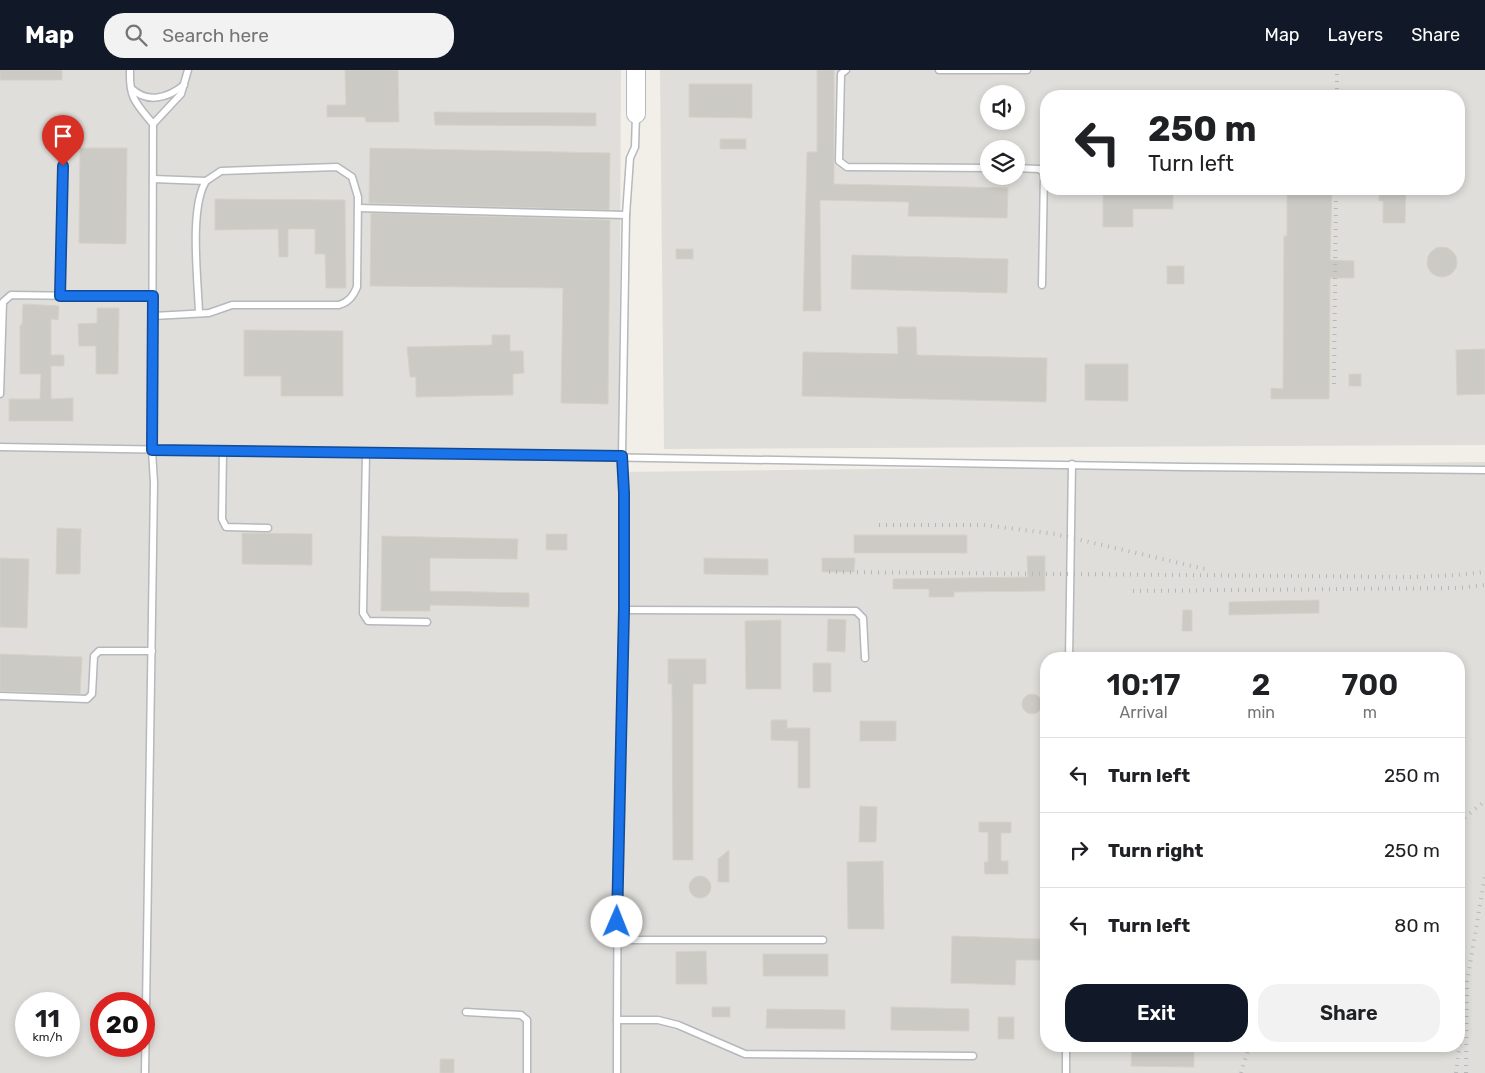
<!DOCTYPE html>
<html lang="en">
<head>
<meta charset="utf-8">
<style>
  :root { --surface:#fff; --page:#f2f2f2; --text:#202124; --muted:#757577; --line:#e0e0e0; --accent:#111827 }
  body { margin:0; font-family:Rubik,sans-serif; background:var(--page); color:var(--text); height:100vh; display:flex; flex-direction:column; font-size:19px; white-space:nowrap }
  * { box-sizing:border-box; margin:0 }
  p { font-size:16px; color:var(--muted) }
  .icon { flex:none; width:28px; height:28px; fill:none; stroke:currentColor; stroke-width:2; stroke-linecap:round; stroke-linejoin:round }
  .map { position:relative; flex:1; overflow:hidden }
  .drawer { position:absolute; left:1040px; top:582px; width:425px; height:400px; display:flex; flex-direction:column; background:var(--surface); border-radius:20px; box-shadow:0 2px 8px #0003 }
  .drawer>* { flex:none }
  .hud { position:absolute; left:1040px; top:20px; width:425px; height:105px; border-radius:20px; box-shadow:0 2px 8px #0003; background:#fff; color:var(--text); overflow:hidden }
  .controls { position:absolute; left:980px; top:15px; display:grid; gap:10px }
  .controls a { display:grid; place-items:center; width:45px; height:45px; border-radius:50%; background:var(--surface); box-shadow:0 2px 8px #0003; font-size:25px }
  .speed { position:absolute; left:15px; top:922px; display:flex; gap:10px; font-size:25px; font-weight:700; text-align:center }
  .speed>* { display:grid; place-content:center; width:65px; height:65px; border-radius:50%; background:var(--surface); box-shadow:0 2px 8px #0003; line-height:1 }
  .speed small { font-size:12px; font-weight:400 }
  .speed .limit { border:8px solid #d22; background:#fff; color:#111 }
  .pin { position:absolute; display:grid; place-items:center; width:42px; height:42px; color:#fff; margin:-51px -21px; border-radius:50% 50% 50% 0; rotate:-45deg; box-shadow:0 0 5px #0007 }
  .pin .icon { rotate:45deg }
  .me { position:absolute; width:55px; margin:-28px; rotate:1deg; stroke-linejoin:round; filter:drop-shadow(0 0 4px #0008) }
  .turn { display:flex; align-items:center; gap:18px; height:105px; padding:0 25px; font-size:22px }
  .turn .icon { width:65px; height:65px; stroke-width:2.5 }
  .turn b { display:block; font-size:35px; line-height:42px }
  .eta { display:flex; justify-content:space-evenly; align-items:center; height:85px; text-align:center }
  .eta b { font-size:30px; font-weight:600; line-height:35px }
  .cta { display:flex; gap:10px; margin-top:auto; padding:10px 25px }
  .cta a { flex:1; height:58px; border-radius:20px; background:var(--accent); color:#fff; font-size:20px; font-weight:600; line-height:58px; text-align:center }
  .cta a+a { background:var(--page); color:var(--text) }
  ul { padding:0; list-style:none }
  li { display:flex; align-items:center; gap:15px; height:75px; padding:0 25px; border-top:1px solid var(--line) }
  li div { flex:1 }
  li b { display:block; font-size:19px }
  li em { font-style:normal }
  header { display:flex; align-items:center; gap:30px; box-sizing:border-box; height:70px; padding:0 25px; background:var(--accent); color:#fff }
  header strong { font-size:24px }
  nav { display:flex; gap:28px; margin-inline-start:auto; font-size:18px }
  .search { width:350px; height:45px; background:var(--page); display:flex; align-items:center; gap:12px; box-sizing:border-box; padding:0 18px; border-radius:20px; color:var(--muted); font-size:19px }
  .map>svg:first-child { display:block }
  .industrial { fill:#e0deda; fill-rule:evenodd }
  .building { fill:#cccac5; stroke:#d6d1c6 }
  .lines { fill:none; stroke-linecap:round; stroke-linejoin:round }
  .lane-casing { stroke:#b5b8bc; stroke-width:9 }
  .secondary-casing { stroke:#b6babf; stroke-width:20 }
  .lane { stroke:#fff; stroke-width:6 }
  .secondary { stroke:#fff; stroke-width:18 }
  .rail { stroke:#b6b7b8; stroke-width:4; stroke-dasharray:1 6; stroke-linecap:butt }
  .route-casing { stroke:#114b97; stroke-width:12 }
  .route { stroke:#1a73e8; stroke-width:9 }
</style>
</head>
<body>
<header>
<strong>Map</strong>
<div class="search"><svg class="icon" aria-label="search" viewBox="0 0 24 24"><circle cx="10" cy="10" r="6"/><path d="M15 15l6 6"/></svg>Search here</div>
<nav><a>Map</a><a>Layers</a><a>Share</a></nav>
</header>
<div class="map">
<svg width="1485" height="1003" viewBox="0 0 1485 1003">
  <rect width="100%" height="100%" fill="#f1efe8"/>
  <g class="industrial">
    <path d="M 0,0 L 621,0 L 619,402 L 1485,392 L 1485,1003 L 0,1003 ZM 1046,589 L 1459,589 L 1459,976 L 1046,976 ZM 26,934 L 69,934 L 69,976 L 26,976 ZM 101,934 L 144,934 L 144,976 L 101,976 Z"/>
    <path d="M 660,0 L 1485,0 L 1485,375 L 664,379 ZM 989,24 L 1016,24 L 1016,51 L 989,51 ZM 1046,26 L 1459,26 L 1459,119 L 1046,119 ZM 989,79 L 1016,79 L 1016,106 L 989,106 Z"/>
  </g>
  <g class="building">
    <rect x="0" y="0" width="62" height="10"/>
    <path d="M 345,0 L 398,0 L 399,52 L 366,52 L 365,47 L 327,47 L 327,35 L 346,35 Z"/>
    <path d="M 817,0 L 834,0 L 834,114 L 1008,118 L 1007,148 L 908,146 L 909,132 L 820,130 L 821,241 L 803,241 L 807,82 L 817,82 Z"/>
    <path d="M 689,14 L 752,14 L 752,48 L 689,47 Z"/>
    <path d="M 434,42 L 596,43 L 596,56 L 435,55 Z"/>
    <rect x="720" y="69" width="26" height="10"/>
    <path d="M 80,78 L 127,78 L 126,174 L 79,173 Z"/>
    <path d="M 370,78 L 610,83 L 609,140 L 369,133 Z"/>
    <path d="M 1103,119 L 1173,119 L 1173,139 L 1133,139 L 1133,157 L 1103,157 Z"/>
    <path d="M 1287,119 L 1332,119 L 1330,190 L 1354,191 L 1354,208 L 1330,208 L 1329,329 L 1271,329 L 1271,318 L 1283,319 L 1284,166 L 1287,166 Z"/>
    <path d="M 1379,119 L 1406,119 L 1405,153 L 1383,153 L 1383,131 L 1379,131 Z"/>
    <path d="M 215,129 L 345,130 L 346,218 L 326,218 L 325,184 L 315,184 L 315,159 L 288,159 L 288,187 L 279,187 L 278,159 L 215,160 Z"/>
    <path d="M 371,143 L 610,150 L 608,334 L 561,333 L 563,218 L 370,216 Z"/>
    <circle cx="1442" cy="192" r="15"/>
    <rect x="676" y="179" width="17" height="10"/>
    <path d="M 852,185 L 1008,189 L 1007,223 L 851,219 Z"/>
    <rect x="1167" y="196" width="17" height="18"/>
    <path d="M 23,234 L 59,236 L 58,250 L 51,249 L 51,285 L 64,285 L 64,296 L 51,296 L 51,329 L 73,328 L 73,351 L 9,351 L 9,329 L 40,329 L 41,304 L 20,304 L 20,255 L 22,255 Z"/>
    <path d="M 97,238 L 119,238 L 118,304 L 96,304 L 96,276 L 79,276 L 78,254 L 97,253 Z"/>
    <path d="M 897,257 L 916,257 L 917,285 L 1047,288 L 1046,332 L 802,326 L 803,282 L 898,284 Z"/>
    <path d="M 244,260 L 343,261 L 343,326 L 281,326 L 281,306 L 244,306 Z"/>
    <path d="M 492,265 L 510,265 L 510,281 L 523,281 L 524,303 L 513,304 L 513,325 L 416,327 L 416,307 L 410,307 L 407,277 L 492,275 Z"/>
    <path d="M 1485,279 L 1485,324 L 1457,325 L 1456,280 Z"/>
    <path d="M 1085,294 L 1128,294 L 1128,331 L 1085,330 Z"/>
    <rect x="1349" y="304" width="12" height="12"/>
    <path d="M 57,458 L 81,459 L 80,504 L 56,504 Z"/>
    <path d="M 242,463 L 312,464 L 312,495 L 242,494 Z"/>
    <rect x="546" y="464" width="21" height="16"/>
    <rect x="854" y="465" width="113" height="18"/>
    <path d="M 382,466 L 518,469 L 517,489 L 430,488 L 430,521 L 529,523 L 529,537 L 430,535 L 430,541 L 381,541 Z"/>
    <path d="M 1027,486 L 1045,486 L 1045,521 L 954,522 L 954,527 L 929,527 L 929,519 L 893,519 L 893,509 L 1028,507 Z"/>
    <path d="M 0,488 L 29,489 L 27,558 L 0,557 Z"/>
    <path d="M 704,488 L 768,489 L 768,505 L 704,504 Z"/>
    <path d="M 822,488 L 855,488 L 854,502 L 822,502 Z"/>
    <path d="M 1319,530 L 1319,543 L 1229,545 L 1229,532 Z"/>
    <path d="M 1183,540 L 1192,540 L 1192,561 L 1182,561 Z"/>
    <path d="M 828,549 L 846,550 L 845,582 L 827,581 Z"/>
    <path d="M 781,550 L 781,619 L 746,619 L 745,551 Z"/>
    <path d="M 0,584 L 82,587 L 80,624 L 0,621 Z"/>
    <path d="M 668,589 L 706,589 L 706,614 L 693,614 L 693,790 L 673,790 L 672,614 L 668,614 Z"/>
    <rect x="813" y="593" width="18" height="29"/>
    <circle cx="1032" cy="634" r="10"/>
    <path d="M 771,650 L 787,650 L 787,658 L 810,658 L 810,718 L 798,718 L 798,671 L 771,670 Z"/>
    <rect x="860" y="651" width="36" height="20"/>
    <path d="M 860,736 L 877,737 L 876,772 L 859,772 Z"/>
    <path d="M 979,752 L 1011,752 L 1011,763 L 1001,763 L 1001,791 L 1008,791 L 1008,804 L 985,804 L 984,792 L 988,792 L 988,762 L 979,762 Z"/>
    <path d="M 729,780 L 729,812 L 718,812 L 718,789 Z"/>
    <path d="M 883,791 L 884,859 L 848,859 L 847,792 Z"/>
    <circle cx="700" cy="817" r="11"/>
    <path d="M 952,866 L 1040,869 L 1041,890 L 1016,890 L 1015,915 L 951,913 Z"/>
    <path d="M 706,881 L 707,914 L 676,914 L 676,882 Z"/>
    <rect x="763" y="884" width="65" height="22"/>
    <rect x="712" y="937" width="18" height="10"/>
    <path d="M 891,937 L 969,939 L 969,961 L 891,960 Z"/>
    <path d="M 767,939 L 845,940 L 845,959 L 766,958 Z"/>
    <rect x="998" y="947" width="16" height="22"/>
    <path d="M 1176,976 L 1194,976 L 1194,997 L 1131,996 L 1132,979 L 1176,979 Z"/>
    <rect x="440" y="989" width="14" height="14"/>
  </g>
  <g class="lines">
    <g class="lane-casing">
      <g id="lane">
        <path d="M 130,0 C 129,29 136,33 153,54 L 152,380 L 154,413 L 145,1003"/>
        <path d="M 846,0 L 841,4 L 839,91 L 847,97 L 989,98"/>
        <path d="M 939,0 L 1027,0"/>
        <path d="M 131,18 C 147,34 168,28 184,15"/>
        <path d="M 153,54 L 181,24 L 188,0"/>
        <path d="M 1016,98 L 1039,99 L 1044,103 L 1042,215"/>
        <path d="M 153,109 L 206,111 L 221,101 L 337,97 L 352,107 L 358,127 L 357,217 C 353,226 349,232 339,235 L 232,235 L 209,243 L 153,246"/>
        <path d="M 358,138 L 626,145"/>
        <path d="M 60,226 L 63,77"/>
        <path d="M 199,243 C 198,210 189,138 206,111"/>
        <path d="M 0,324 L 3,232 L 11,225 L 153,227"/>
        <path d="M 0,377 L 1185,397 L 1485,400"/>
        <path d="M 223,381 L 222,449 L 226,457 L 268,458"/>
        <path d="M 366,383 L 363,543 L 368,551 L 427,552"/>
        <path d="M 624,540 L 856,541 L 863,548 L 865,588"/>
        <path d="M 1069,589 L 1072,394"/>
        <path d="M 0,626 L 87,629 L 92,624 L 94,586 L 99,581 L 152,581"/>
        <path d="M 617,870 L 823,870"/>
        <path d="M 466,942 L 521,945 L 527,950 L 527,1003"/>
        <path d="M 617,950 L 658,950 L 678,955 L 745,984 L 973,986"/>
        <path d="M 617,1003 C 617,879 618,755 621,632 C 622,550 627,468 622,385 L 626,145 L 630,88 L 635,77 L 636,45"/>
        <path d="M 1066,1003 L 1066,976"/>
      </g>
    </g>
    <g class="secondary-casing">
      <path id="secondary" d="M 636,0 L 636,44"/>
    </g>
    <use href="#lane" class="lane"/>
    <use href="#secondary" class="secondary"/>
    <g class="rail">
      <path d="M 1337,26 L 1337,0"/>
      <path d="M 1334,314 L 1336,119"/>
      <path d="M 879,455 L 984,455 L 1055,464 L 1205,499"/>
      <path d="M 829,502 L 1410,507 L 1456,505 L 1485,502"/>
      <path d="M 1133,521 L 1459,518 L 1485,515"/>
      <path d="M 1459,752 L 1485,731"/>
      <path d="M 1241,1003 L 1249,976"/>
      <path d="M 1456,1003 L 1461,964"/>
      <path d="M 1466,1003 L 1467,912 L 1485,806"/>
    </g>
  </g>
  <g class="lines">
    <g class="route-casing">
      <path id="route" d="M 63,96 L 60,226 L 153,226 L 152,380 L 622,386 L 624,423 L 624,540 L 617,852"/>
    </g>
    <use href="#route" class="route"/>
  </g>
</svg>
<div class="controls">
<a><svg class="icon" aria-label="sound" viewBox="0 0 24 24"><path d="M4 9h4l5-4v14l-5-4H4zM17 9q2 3 0 6"/></svg></a>
<a><svg class="icon" aria-label="layers" viewBox="0 0 24 24"><path d="M12 4l9 5-9 5-9-5zM3 14l9 5 9-5"/></svg></a>
</div>
<div class="speed"><div>11<small>km/h</small></div><div class="limit">20</div></div>
<div class="pin" style="left:63px;top:96px;background:#d93025"><svg class="icon" aria-label="arrive" viewBox="0 0 24 24"><path d="M6 21V4h12l-3 4 3 4H6"/></svg></div>
<svg class="me" style="left:617px;top:852px" viewBox="-20 -20 40 40"><circle r="19" fill="#fff"/><path d="M0-13L10 11 0 6-10 11z" fill="#1a73e8"/></svg>
<div class="hud">
<div class="turn"><svg class="icon" aria-label="left" viewBox="0 0 24 24"><path d="M17 20v-9H6M10 6l-5 5 5 5"/></svg><div><b>250 m</b>Turn left</div></div>
</div>
<section class="drawer">
<div class="eta">
<div><b>10:17</b><p>Arrival</p></div>
<div><b>2</b><p>min</p></div>
<div><b>700</b><p>m</p></div>
</div>
<ul>
<li><svg class="icon" aria-label="left" viewBox="0 0 24 24"><path d="M17 20v-9H6M10 6l-5 5 5 5"/></svg><div><b>Turn left</b></div><em>250 m</em></li>
<li><svg class="icon" aria-label="right" viewBox="0 0 24 24"><path d="M7 20v-9h11M14 6l5 5-5 5"/></svg><div><b>Turn right</b></div><em>250 m</em></li>
<li><svg class="icon" aria-label="left" viewBox="0 0 24 24"><path d="M17 20v-9H6M10 6l-5 5 5 5"/></svg><div><b>Turn left</b></div><em>80 m</em></li>
</ul>
<div class="cta"><a>Exit</a><a>Share</a></div>
</section>
</div>
</body>
</html>
